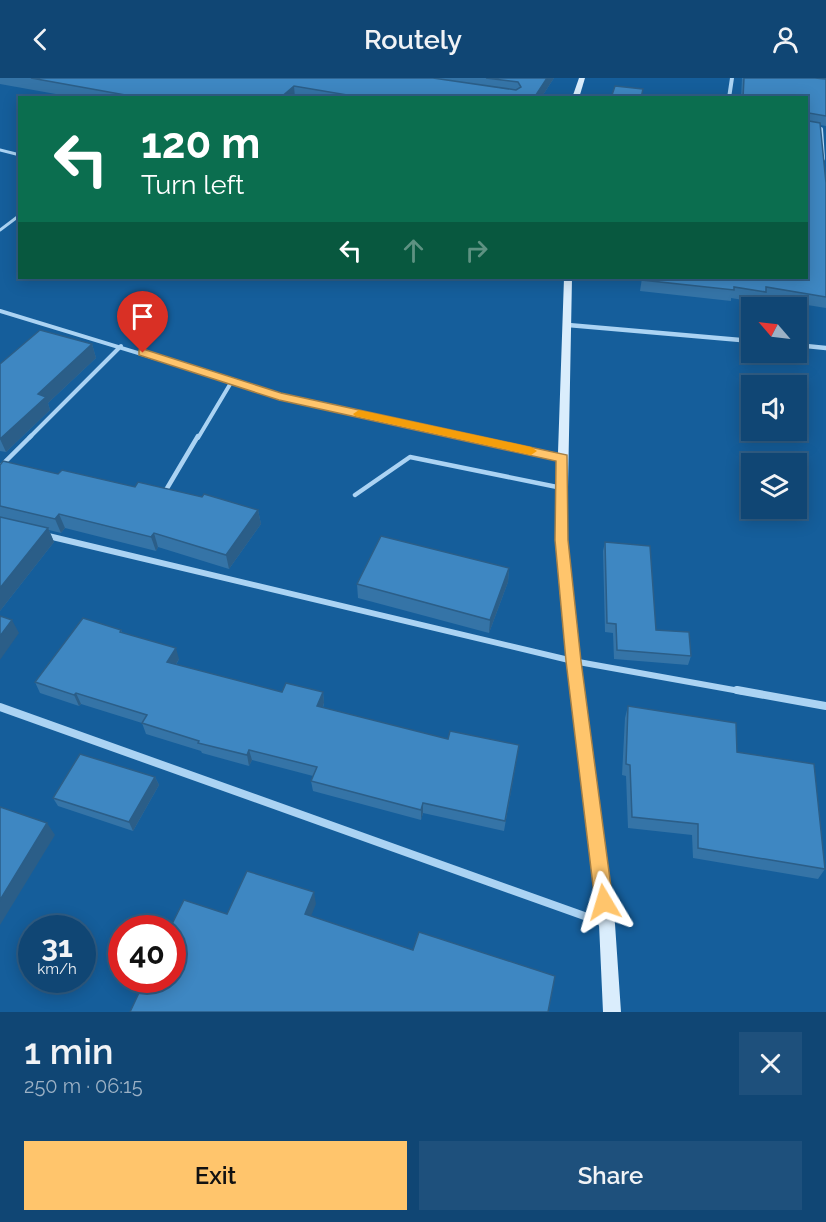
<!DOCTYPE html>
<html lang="en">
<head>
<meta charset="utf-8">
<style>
  :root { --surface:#104674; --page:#1e507c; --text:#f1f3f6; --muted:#9cb1c5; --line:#305e86; --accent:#ffc56c }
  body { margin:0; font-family:Raleway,sans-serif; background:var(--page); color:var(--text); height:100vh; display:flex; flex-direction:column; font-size:22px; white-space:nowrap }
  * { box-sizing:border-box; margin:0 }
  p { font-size:20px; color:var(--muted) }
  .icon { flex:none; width:33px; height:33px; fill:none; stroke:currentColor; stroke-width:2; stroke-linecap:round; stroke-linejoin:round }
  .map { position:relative; height:934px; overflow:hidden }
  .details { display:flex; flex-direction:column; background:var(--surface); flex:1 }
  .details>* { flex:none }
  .guide { position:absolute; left:18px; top:18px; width:790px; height:183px; border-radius:0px; box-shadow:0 3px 15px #0003,0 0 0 2px var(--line); background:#0b6e4f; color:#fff; overflow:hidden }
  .needle { width:39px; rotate:298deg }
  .buttons { position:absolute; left:741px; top:219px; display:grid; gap:12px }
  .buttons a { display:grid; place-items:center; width:66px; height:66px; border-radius:0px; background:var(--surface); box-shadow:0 3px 15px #0003,0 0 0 2px var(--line); font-size:30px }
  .speed { position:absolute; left:18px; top:837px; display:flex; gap:12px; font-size:30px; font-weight:700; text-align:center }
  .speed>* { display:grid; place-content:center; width:78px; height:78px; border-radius:50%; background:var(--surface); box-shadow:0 3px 15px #0003,0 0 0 2px var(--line); line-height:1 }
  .speed small { font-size:15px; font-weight:400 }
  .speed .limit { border:9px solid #d22; background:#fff; color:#111 }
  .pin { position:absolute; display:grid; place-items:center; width:51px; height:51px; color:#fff; margin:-62px -26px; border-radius:50% 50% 50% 0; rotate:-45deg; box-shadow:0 0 6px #0007 }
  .pin .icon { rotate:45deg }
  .me { position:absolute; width:66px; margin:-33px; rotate:353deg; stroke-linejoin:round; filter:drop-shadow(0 0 4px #0008) }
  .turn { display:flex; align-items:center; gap:21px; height:126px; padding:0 24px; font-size:27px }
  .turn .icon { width:78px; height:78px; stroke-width:2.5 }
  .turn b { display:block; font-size:42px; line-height:51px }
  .lanes { display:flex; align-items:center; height:57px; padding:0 24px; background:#0003; justify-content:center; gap:30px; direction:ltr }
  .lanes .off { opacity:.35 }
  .round { display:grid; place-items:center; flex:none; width:63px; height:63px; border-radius:0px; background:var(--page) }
  .head { display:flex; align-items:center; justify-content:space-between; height:102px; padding:0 24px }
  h1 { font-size:36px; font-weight:600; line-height:45px }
  .action { display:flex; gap:12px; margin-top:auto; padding:12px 24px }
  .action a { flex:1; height:69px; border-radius:0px; background:var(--accent); color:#111; font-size:24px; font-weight:600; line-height:69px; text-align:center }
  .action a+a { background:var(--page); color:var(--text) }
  header { display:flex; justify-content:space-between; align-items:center; height:78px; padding:0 24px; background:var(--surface); font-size:27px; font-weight:600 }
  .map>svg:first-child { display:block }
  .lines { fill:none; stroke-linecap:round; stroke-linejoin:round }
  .lane-far2 { stroke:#abd3f3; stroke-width:3 }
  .lane-far1 { stroke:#abd3f3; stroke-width:4 }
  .lane { stroke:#abd3f3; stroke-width:4.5 }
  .street-far3 { stroke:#abd3f3; stroke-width:4 }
  .street-far2 { stroke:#abd3f3; stroke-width:4.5 }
  .street-far1 { stroke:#abd3f3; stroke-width:6 }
  .street { stroke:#abd3f3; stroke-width:8 }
  .secondary { fill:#daedfc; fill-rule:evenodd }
  .wall { fill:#3574a7 }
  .shaded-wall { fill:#2b5e88 }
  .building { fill:#3e87c2; stroke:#2b5e88; stroke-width:1.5 }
  .route { fill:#ffc56c; stroke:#a68046; stroke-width:1.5 }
  .slow { fill:#f59e0b }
</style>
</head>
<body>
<header><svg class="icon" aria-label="back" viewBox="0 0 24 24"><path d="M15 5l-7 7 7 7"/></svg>Routely<svg class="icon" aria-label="person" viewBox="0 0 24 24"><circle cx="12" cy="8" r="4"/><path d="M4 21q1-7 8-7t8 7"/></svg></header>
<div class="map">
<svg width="826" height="934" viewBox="0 0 826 934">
  <rect width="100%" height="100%" fill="#155e9b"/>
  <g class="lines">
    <g class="lane-far2">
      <path d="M 0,72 L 20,77"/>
      <path d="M 0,152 L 20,137"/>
    </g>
    <g class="lane-far1">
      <path d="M 0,233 L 279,318 L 470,360"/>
      <path d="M 29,360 L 121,268"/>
      <path d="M 198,360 L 232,303"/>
    </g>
    <g class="lane">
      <path d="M 463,358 L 562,380"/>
      <path d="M 0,389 L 31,358"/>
      <path d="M 166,412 L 198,358"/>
      <path d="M 355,417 L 410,379 L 562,410"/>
    </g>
    <g class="street-far3">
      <path d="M 729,20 L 732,0"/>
      <path d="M 821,51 L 823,81"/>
    </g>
    <g class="street-far2">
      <path d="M 568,247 L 752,263"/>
      <path d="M 796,267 L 826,270"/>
    </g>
    <path class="street-far1" d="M 44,457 L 573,583 L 745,614"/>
    <g class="street">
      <path d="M 737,612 L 826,628"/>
      <path d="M 0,629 L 604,845"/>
    </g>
    <g class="secondary">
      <path d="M 579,0 L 585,0 L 579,20 L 572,20 Z"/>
      <path d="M 564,200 L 572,200 L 567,462 L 580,583 L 615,846 L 621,934 L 603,934 L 599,846 L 566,583 L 555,462 Z"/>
    </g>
  </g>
  <g class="wall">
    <path d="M 0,0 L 554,0 L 541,20 L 78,20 L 0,6 Z"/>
    <path d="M 742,0 L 815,0 L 826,1 L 826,48 L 820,47 L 826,105 L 826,230 L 764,220 L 762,225 L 731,220 L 731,223 L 640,213 L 642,200 L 807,200 L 807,20 L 741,20 Z"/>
    <path d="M 92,266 L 96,280 L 48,325 L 50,332 L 6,374 L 0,373 L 0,286 Z"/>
    <path d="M 0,387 L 135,409 L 258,432 L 261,446 L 229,491 L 158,469 L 156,473 L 65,450 L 61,455 L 49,452 L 54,464 L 0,533 Z"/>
    <path d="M 605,464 L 656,552 L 691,578 L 688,587 L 614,581 L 613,555 L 605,554 L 603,473 Z"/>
    <path d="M 509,490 L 508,504 L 489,555 L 358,520 L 357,506 Z"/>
    <path d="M 121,552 L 122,554 L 179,581 L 176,587 L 282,614 L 323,614 L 324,625 L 323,630 L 448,661 L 519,667 L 504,753 L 423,735 L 421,742 L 313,713 L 311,703 L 313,698 L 252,682 L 249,688 L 202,675 L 201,673 L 146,656 L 142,645 L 81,626 L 79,628 L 40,615 L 35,604 Z"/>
    <path d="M 628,628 L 737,674 L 825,791 L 818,801 L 693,780 L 692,757 L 628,750 L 626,698 L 622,697 L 625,640 Z"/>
    <path d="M 155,699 L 159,707 L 133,753 L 58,728 L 53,720 Z"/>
  </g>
  <g class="shaded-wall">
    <path d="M 547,0 L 554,0 L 541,20 L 534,20 Z"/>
    <path d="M 294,8 L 295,20 L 280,20 Z"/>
    <path d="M 92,266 L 96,280 L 48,325 L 50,332 L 6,374 L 0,361 L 38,316 Z"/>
    <path d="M 258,432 L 261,446 L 229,491 L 226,477 Z"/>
    <path d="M 59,436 L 65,450 L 61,455 L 55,441 Z"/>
    <path d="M 48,450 L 54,464 L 0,533 L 0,510 Z"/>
    <path d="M 154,455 L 158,469 L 156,473 L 151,459 Z"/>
    <path d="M 509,490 L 508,504 L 489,555 L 490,542 Z"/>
    <path d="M 12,542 L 19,555 L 0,582 L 0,558 Z"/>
    <path d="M 176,570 L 179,581 L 170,596 L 167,584 Z"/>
    <path d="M 323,614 L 324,625 L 319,639 L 317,628 Z"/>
    <path d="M 76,615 L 81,626 L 79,628 L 74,617 Z"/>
    <path d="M 249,672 L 252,682 L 249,688 L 247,677 Z"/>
    <path d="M 155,699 L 159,707 L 133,753 L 129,744 Z"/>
    <path d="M 423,725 L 423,735 L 421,742 L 421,732 Z"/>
    <path d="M 47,745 L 55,757 L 0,847 L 0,822 Z"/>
    <path d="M 314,814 L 316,826 L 307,848 L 305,836 Z"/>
  </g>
  <g class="building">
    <path d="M 31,0 L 433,0 L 516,12 L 521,9 L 518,4 L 486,0 L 547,0 L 534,20 L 365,20 L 294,8 L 280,20 L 142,20 Z"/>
    <path d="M 744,0 L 815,0 L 826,1 L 826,38 L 809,35 L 807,38 L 807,20 L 743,20 Z"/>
    <path d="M 615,8 L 643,11 L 641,20 L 611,20 Z"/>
    <path d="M 807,41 L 809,43 L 820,45 L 826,105 L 826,219 L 766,209 L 766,214 L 734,209 L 734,212 L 642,202 L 643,200 L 807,200 Z"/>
    <path d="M 40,252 L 92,266 L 38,316 L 46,319 L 0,361 L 0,286 Z"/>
    <path d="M 3,383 L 58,396 L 62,392 L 135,409 L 138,404 L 202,419 L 204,416 L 258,432 L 226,477 L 154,455 L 151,459 L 59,436 L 55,441 L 0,428 L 0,387 Z"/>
    <path d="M 0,439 L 48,450 L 0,510 Z"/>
    <path d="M 381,458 L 509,490 L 490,542 L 357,506 Z"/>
    <path d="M 605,464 L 650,468 L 656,552 L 689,554 L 691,578 L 617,572 L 616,546 L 607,545 Z"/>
    <path d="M 0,538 L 12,542 L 0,558 Z"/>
    <path d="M 83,540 L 121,552 L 120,554 L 176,570 L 167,584 L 282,614 L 286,605 L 323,614 L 317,628 L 448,661 L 450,653 L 519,667 L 505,743 L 423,725 L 421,732 L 311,703 L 317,689 L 249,672 L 247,677 L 198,665 L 199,663 L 142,645 L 147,637 L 76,615 L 74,617 L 35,604 Z"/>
    <path d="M 628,628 L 736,645 L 737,674 L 814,686 L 825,791 L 698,770 L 698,746 L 632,739 L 630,687 L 626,686 Z"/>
    <path d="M 80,676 L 155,699 L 129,744 L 53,720 Z"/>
    <path d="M 0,729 L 47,745 L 0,822 Z"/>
    <path d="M 247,793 L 314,814 L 305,836 L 413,872 L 419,854 L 555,898 L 548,934 L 130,934 L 145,902 L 172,902 L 172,850 L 170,850 L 184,822 L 227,836 Z"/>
  </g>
  <path class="route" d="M 143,271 L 281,315 L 567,377 L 568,462 L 581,583 L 613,824 L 611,831 L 604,833 L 598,831 L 595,824 L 566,583 L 555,462 L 556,383 L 279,322 L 139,277 L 139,272 Z"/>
  <path class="slow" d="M 359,332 L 531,369 L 537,373 L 531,377 L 355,338 L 353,336 Z"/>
</svg>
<div class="buttons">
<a><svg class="needle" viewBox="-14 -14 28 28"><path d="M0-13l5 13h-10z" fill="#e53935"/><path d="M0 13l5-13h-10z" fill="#9cb1c5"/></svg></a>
<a><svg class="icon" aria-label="sound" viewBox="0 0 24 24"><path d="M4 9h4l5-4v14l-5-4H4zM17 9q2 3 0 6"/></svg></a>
<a><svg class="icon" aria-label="layers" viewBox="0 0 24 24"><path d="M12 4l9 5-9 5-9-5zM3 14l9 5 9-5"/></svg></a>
</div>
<div class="speed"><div>31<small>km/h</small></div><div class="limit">40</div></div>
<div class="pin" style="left:143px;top:275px;background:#d93025"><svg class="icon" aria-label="arrive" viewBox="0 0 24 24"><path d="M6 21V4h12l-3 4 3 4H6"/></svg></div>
<svg class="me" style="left:604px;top:824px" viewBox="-20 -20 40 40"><path d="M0-17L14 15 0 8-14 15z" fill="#ffc56c" stroke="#fff" stroke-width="4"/></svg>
<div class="guide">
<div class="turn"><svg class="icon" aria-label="left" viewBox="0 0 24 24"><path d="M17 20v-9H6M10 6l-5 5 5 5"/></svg><div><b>120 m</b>Turn left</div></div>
<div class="lanes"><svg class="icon" aria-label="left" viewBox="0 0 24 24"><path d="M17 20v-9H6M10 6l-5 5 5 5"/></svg><svg class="icon off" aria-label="ahead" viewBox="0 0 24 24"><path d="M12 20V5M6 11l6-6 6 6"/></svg><svg class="icon off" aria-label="right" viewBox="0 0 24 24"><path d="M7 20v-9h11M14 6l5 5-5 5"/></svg></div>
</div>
</div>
<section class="details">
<div class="head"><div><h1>1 min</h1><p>250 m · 06:15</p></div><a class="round"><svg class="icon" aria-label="close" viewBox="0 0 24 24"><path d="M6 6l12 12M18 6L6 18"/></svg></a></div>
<div class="action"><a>Exit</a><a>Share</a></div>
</section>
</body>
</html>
